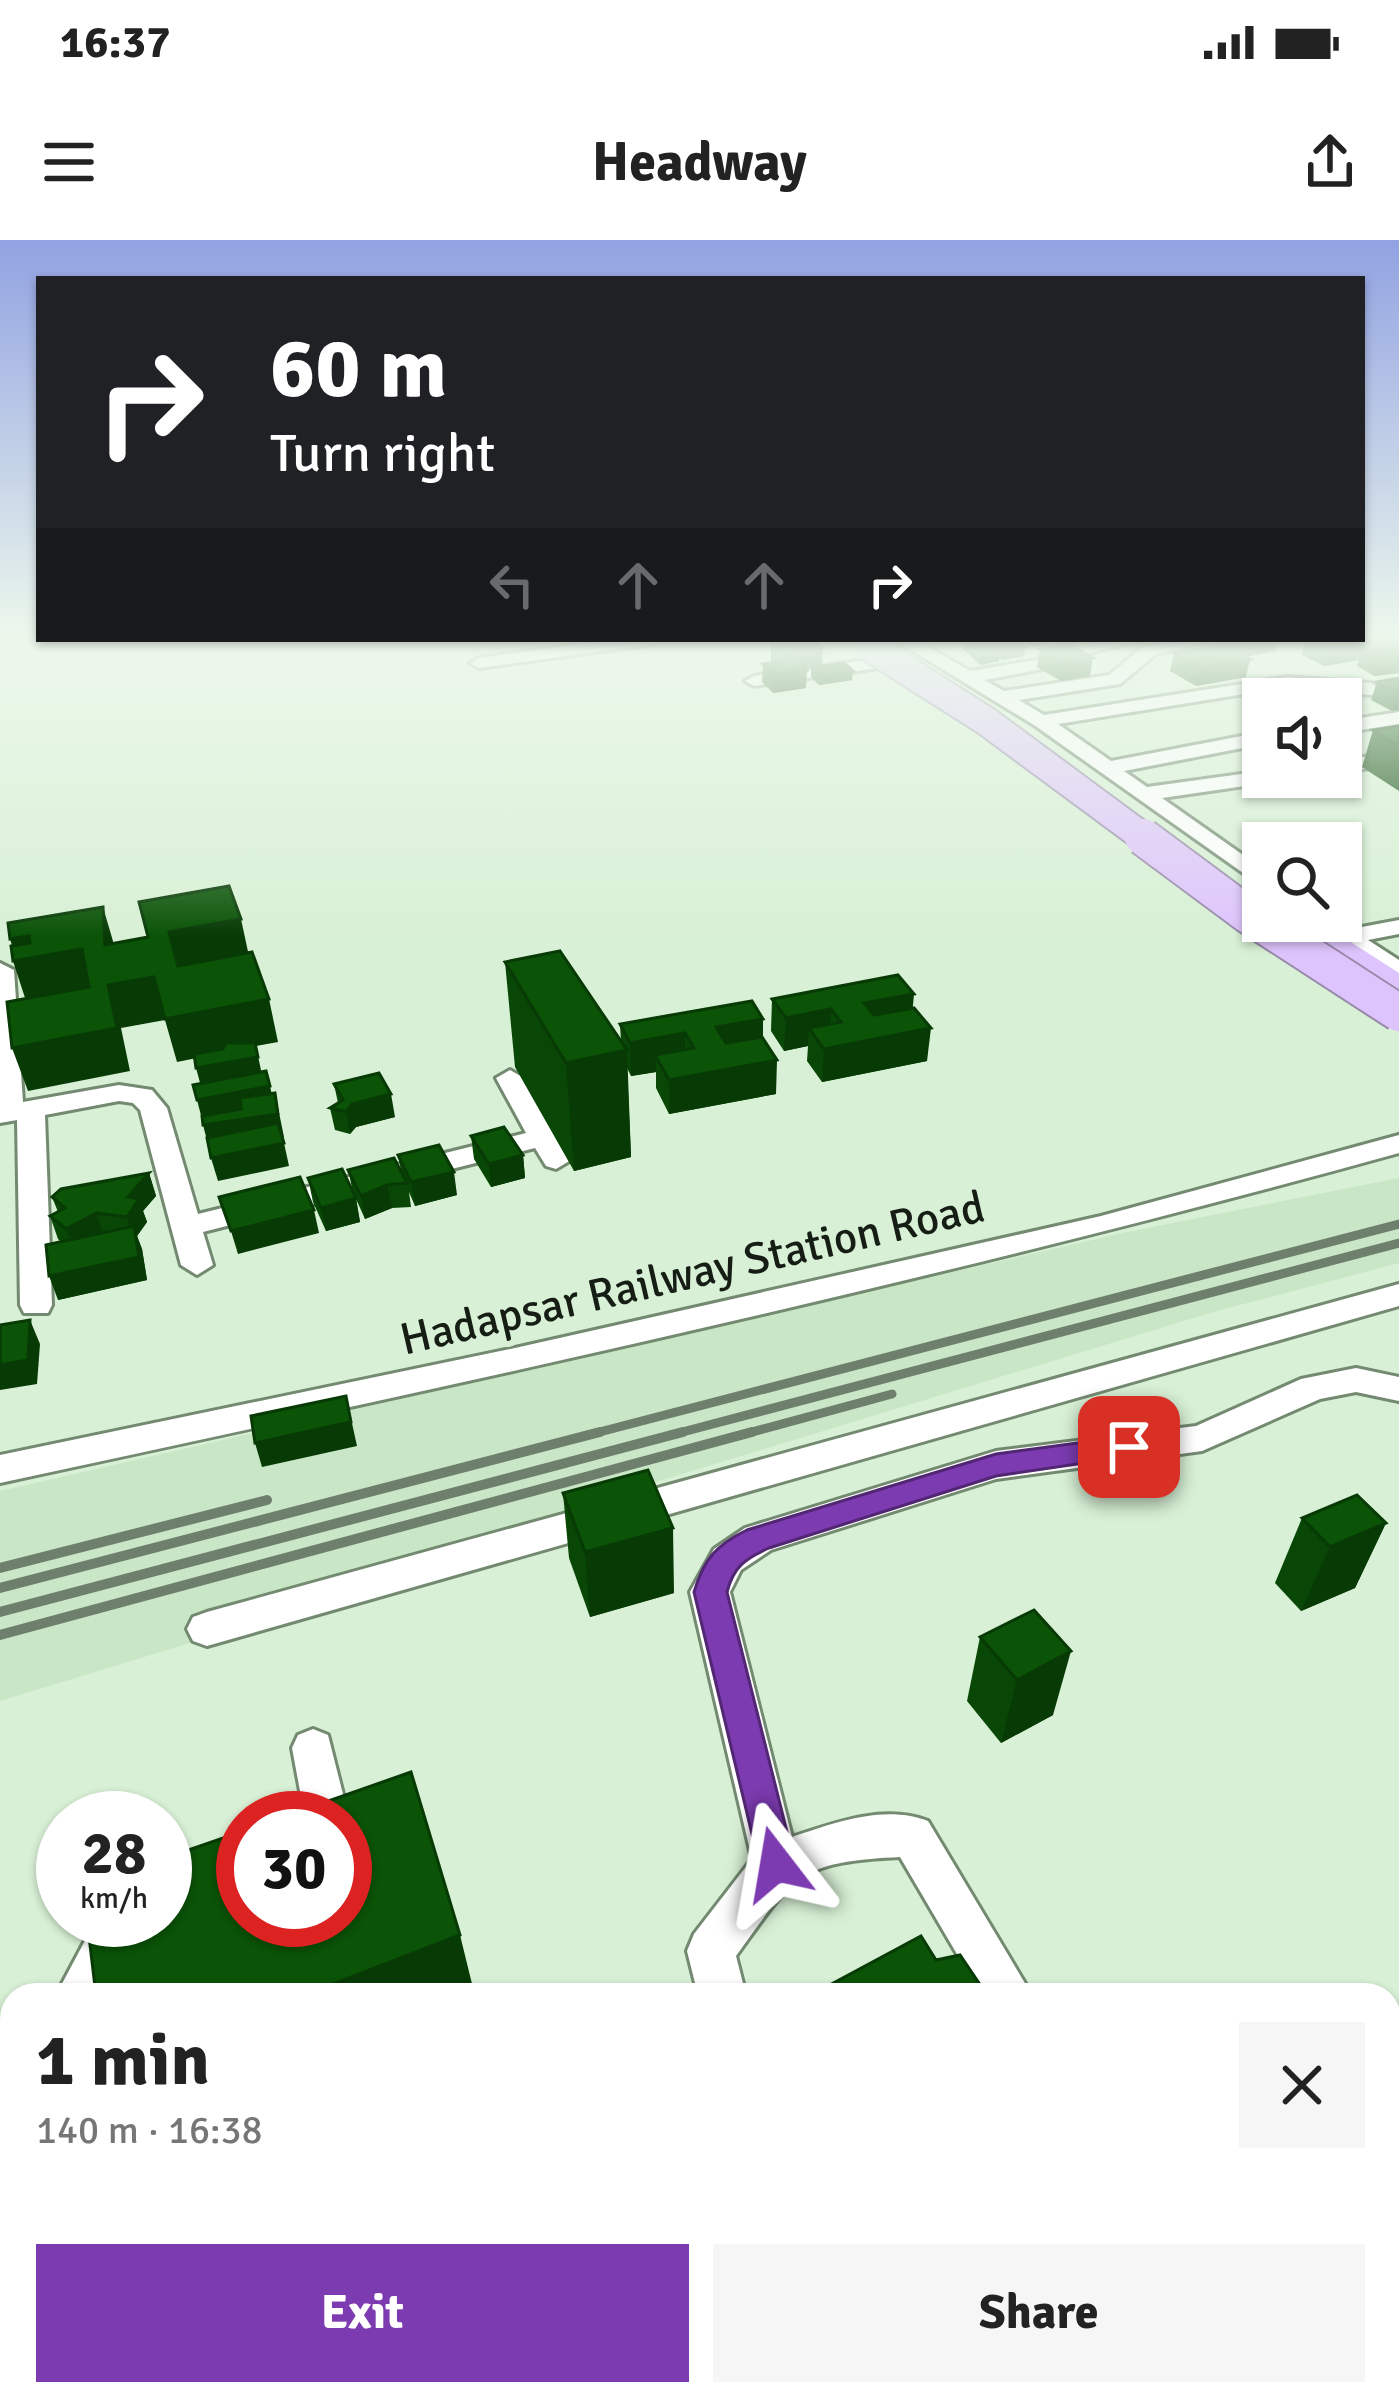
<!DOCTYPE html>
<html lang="en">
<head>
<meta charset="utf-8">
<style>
  :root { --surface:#fff; --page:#f6f6f6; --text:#222; --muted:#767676; --accent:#7c3bb0 }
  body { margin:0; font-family:Signika,sans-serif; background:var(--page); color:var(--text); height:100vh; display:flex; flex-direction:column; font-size:45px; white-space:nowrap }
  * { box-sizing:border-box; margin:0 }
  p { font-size:39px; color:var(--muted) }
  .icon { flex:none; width:66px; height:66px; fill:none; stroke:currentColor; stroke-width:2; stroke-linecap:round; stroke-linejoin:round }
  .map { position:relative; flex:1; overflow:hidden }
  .side { position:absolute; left:0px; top:1743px; width:1401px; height:423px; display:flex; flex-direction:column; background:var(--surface); border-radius:36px 36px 0 0; box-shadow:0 3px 9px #0004 }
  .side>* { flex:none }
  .hud { position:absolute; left:36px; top:36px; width:1329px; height:366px; border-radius:0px; box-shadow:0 3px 9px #0004; background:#202124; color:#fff; overflow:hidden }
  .buttons { position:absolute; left:1242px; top:438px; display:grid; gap:24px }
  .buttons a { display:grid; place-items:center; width:120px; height:120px; border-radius:0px; background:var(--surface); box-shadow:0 3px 9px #0004; font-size:60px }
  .speed { position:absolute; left:36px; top:1551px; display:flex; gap:24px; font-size:60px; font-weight:700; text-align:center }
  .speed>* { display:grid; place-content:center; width:156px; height:156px; border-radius:50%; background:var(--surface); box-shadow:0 3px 9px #0004; line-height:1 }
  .speed small { font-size:30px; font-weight:400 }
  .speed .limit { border:18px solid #d22; background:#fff; color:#111 }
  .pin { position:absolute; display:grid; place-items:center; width:102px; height:102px; color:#fff; margin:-51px; border-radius:24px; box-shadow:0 6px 18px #0006 }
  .me { position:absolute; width:132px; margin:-66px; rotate:346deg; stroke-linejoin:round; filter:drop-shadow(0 0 9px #0008) }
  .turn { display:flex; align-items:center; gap:42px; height:252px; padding:0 36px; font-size:54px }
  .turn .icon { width:156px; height:156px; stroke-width:2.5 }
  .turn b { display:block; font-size:84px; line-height:102px }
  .lanes { display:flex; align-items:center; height:114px; padding:0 36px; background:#0003; justify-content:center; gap:60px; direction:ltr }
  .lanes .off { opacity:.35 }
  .round { display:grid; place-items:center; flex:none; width:126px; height:126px; border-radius:0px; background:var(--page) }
  .headline { display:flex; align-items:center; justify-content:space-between; height:204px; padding:0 36px }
  h1 { font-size:72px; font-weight:800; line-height:90px }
  .primary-button { display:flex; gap:24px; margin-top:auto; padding:24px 36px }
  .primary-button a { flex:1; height:138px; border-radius:0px; background:var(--accent); color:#fff; font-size:48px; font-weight:800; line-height:138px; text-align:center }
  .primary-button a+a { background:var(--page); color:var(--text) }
  .status { display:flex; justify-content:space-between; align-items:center; height:84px; padding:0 60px; background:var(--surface); direction:ltr }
  .status svg { height:33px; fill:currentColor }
  header { display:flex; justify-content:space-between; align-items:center; height:156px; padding:0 36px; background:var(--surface); font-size:54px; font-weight:800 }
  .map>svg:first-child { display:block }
  .built { fill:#c9e7c6 }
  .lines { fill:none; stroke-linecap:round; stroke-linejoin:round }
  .minor-casing { stroke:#738a71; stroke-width:6 }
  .highway-casing { stroke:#988aab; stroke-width:6 }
  .minor { fill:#fff; fill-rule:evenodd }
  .highway { fill:#dec4fc; fill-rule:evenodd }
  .rail-far1 { stroke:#6f7f6d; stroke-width:9 }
  .rail { stroke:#6f7f6d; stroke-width:10 }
  .highway-bridge-far1-casing { stroke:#988aab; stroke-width:32; stroke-linecap:butt }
  .highway-bridge-casing { stroke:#988aab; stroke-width:40; stroke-linecap:butt }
  .highway-bridge-far1 { stroke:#dec4fc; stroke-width:28 }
  .highway-bridge { stroke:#dec4fc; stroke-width:36 }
  .wall { fill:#094706 }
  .shaded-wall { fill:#073a05 }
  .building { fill:#0a5307; stroke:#073a05; stroke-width:3 }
  .route { fill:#7c3bb0; stroke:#512672; stroke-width:3 }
  .labels { text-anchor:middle; stroke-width:12; stroke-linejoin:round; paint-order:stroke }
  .street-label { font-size:45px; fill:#151d14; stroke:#d8f0d5 }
</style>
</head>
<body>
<div class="status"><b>16:37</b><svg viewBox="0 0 49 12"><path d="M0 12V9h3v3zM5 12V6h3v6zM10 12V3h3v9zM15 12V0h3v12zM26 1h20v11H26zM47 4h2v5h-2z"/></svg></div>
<header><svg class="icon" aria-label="menu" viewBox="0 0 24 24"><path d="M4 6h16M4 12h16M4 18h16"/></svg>Headway<svg class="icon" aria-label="share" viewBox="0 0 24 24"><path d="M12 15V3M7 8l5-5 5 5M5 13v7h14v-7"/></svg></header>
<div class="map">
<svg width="1399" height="2164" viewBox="0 0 1399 2164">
  <rect width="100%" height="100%" fill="#d8f0d5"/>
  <path class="built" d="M 1399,938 L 1399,1023 L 1210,1073 L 571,1268 L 249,1385 L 0,1461 L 0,1251 L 1127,992 Z"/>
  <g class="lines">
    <g class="minor-casing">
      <g id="minor">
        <path d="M 616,399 L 663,399 L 654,404 L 479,428 L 470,423 L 479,418 Z"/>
        <path d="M 893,399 L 914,399 L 970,431 L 1059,416 L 1088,403 L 1148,399 L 1093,412 L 1070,424 L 984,440 L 1004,451 L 1109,435 L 1144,406 L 1218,399 L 1156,414 L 1120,444 L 1019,460 L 1044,475 L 1287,437 L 1371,443 L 1380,449 L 1371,455 L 1287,447 L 1058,484 L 1111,521 L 1263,492 L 1263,504 L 1124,531 L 1147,547 L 1263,531 L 1263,537 L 1275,537 L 1265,543 L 1162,558 L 1263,629 L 1263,647 L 1034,485 Z"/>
        <path d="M 879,418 L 885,419 L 885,427 L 754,446 L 745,441 L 754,436 Z"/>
        <path d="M 1399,472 L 1399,484 L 1341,493 L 1341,481 Z"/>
        <path d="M 1399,512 L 1399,524 L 1341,532 L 1341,520 Z"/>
        <path d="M 1399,680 L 1399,694 L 1368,700 L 1399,720 L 1399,738 L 1311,681 L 1339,681 L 1351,689 Z"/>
        <path d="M 0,723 L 14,730 L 23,862 L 119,845 L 152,850 L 167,868 L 198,974 L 526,893 L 496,838 L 510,830 L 524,838 L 571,920 L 556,929 L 546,926 L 535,908 L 203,992 L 213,1025 L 197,1035 L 181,1025 L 140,870 L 133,863 L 119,861 L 45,875 L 52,1065 L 48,1073 L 24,1073 L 20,1065 L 17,880 L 0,883 Z"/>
        <path d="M 1399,895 L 1399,913 C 937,1041 469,1142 0,1243 L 0,1215 L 515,1108 L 1101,976 Z"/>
        <path d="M 1399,1044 L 1399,1066 L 207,1406 L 193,1401 L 187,1389 L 193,1377 L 207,1372 Z"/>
        <path d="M 1356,1128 L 1399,1137 L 1399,1161 L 1356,1152 L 1320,1159 L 1202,1211 L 996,1239 L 771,1310 L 741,1330 L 730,1352 L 792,1597 C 834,1583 884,1564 928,1581 L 1032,1755 L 981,1755 L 900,1617 C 796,1622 794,1636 736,1716 L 746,1755 L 698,1755 L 687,1711 L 694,1694 L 752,1619 L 690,1352 L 714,1309 L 745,1288 L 996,1211 L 1196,1186 L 1301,1139 Z"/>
        <path d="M 313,1489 L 328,1495 L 349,1578 L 345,1587 L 345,1578 L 305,1578 L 292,1508 L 298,1495 Z"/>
        <path d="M 96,1680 L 155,1680 L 149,1696 L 136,1701 L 107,1755 L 56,1755 Z"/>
        <path d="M 12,1814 L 12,1874 L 0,1879 L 0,1819 Z"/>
      </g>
    </g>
    <g class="highway-casing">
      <path id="highway" d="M 1277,681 L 1318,681 L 1399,733 L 1399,760 L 1386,757 Z"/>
    </g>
    <use href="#minor" class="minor"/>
    <use href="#highway" class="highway"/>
    <g class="rail-far1">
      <path d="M 588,1195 L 1399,984"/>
      <path d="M 671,1195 L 1399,1003"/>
      <path d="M 741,1195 L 892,1154"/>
    </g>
    <g class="rail">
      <path d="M 0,1328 L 267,1260"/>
      <path d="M 0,1348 L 600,1192"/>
      <path d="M 0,1372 L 683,1192"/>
      <path d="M 0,1395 L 752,1192"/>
    </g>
    <g class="highway-bridge-far1-casing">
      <path id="highway-bridge-far1" d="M 868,406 L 986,481 L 1147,600"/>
    </g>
    <g class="highway-bridge-casing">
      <path id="highway-bridge" d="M 1143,597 L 1248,675 L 1399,773"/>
    </g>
    <use href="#highway-bridge-far1" class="highway-bridge-far1"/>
    <use href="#highway-bridge" class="highway-bridge"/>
  </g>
  <g class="wall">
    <path d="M 1362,394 L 1399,394 L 1399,433 L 1374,436 L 1357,426 L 1359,420 L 1324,426 L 1302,415 L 1306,399 L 1362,399 Z"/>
    <path d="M 996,399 L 995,401 L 1024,416 L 1002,420 L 999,418 L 999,421 L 980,425 L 963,409 L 964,400 Z"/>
    <path d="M 1019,399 L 1077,399 L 1076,403 L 1069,404 L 1090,436 L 1061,441 L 1037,427 L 1040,409 L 1061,405 L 1052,400 L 1051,404 L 1033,407 Z"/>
    <path d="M 1212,399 L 1278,399 L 1275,411 L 1245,417 L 1246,437 L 1196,446 L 1170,431 L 1174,413 L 1217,406 L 1211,403 Z"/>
    <path d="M 771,403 L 805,428 L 806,448 L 773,453 L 762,442 L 763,424 L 773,423 L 771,421 Z"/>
    <path d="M 811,428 L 852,440 L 819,445 L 811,437 Z"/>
    <path d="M 1399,438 L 1399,470 L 1392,471 L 1371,460 L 1377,442 Z"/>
    <path d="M 1399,486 L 1399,551 L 1362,527 L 1373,490 Z"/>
    <path d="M 505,722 L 621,801 L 620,784 L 763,779 L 763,798 L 776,854 L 669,874 L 656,848 L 656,832 L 631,836 L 627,828 L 631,917 L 574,931 L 515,827 Z"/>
    <path d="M 772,759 L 913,768 L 927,821 L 822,842 L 807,821 L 808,806 L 784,811 L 771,791 Z"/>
    <path d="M 334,844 L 395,877 L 356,887 L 350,894 L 335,890 L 330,868 L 338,863 Z"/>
    <path d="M 471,896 L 523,915 L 525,938 L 491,947 L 474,919 Z"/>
    <path d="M 398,915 L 457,955 L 415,966 L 409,952 L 411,967 L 392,968 L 365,979 L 356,959 L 360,982 L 326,991 L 313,962 L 308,938 L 353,952 L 348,930 L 401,931 Z"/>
    <path d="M 149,933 L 156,956 L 143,971 L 147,982 L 137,996 L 142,1009 L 147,1040 L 58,1060 L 61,1002 L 58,999 L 50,976 L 58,972 L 52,957 Z"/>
    <path d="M 563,1253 L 674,1353 L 590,1377 L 569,1318 Z"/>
    <path d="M 1302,1278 L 1386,1283 L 1355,1348 L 1301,1371 L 1275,1343 Z"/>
    <path d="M 980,1397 L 1053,1475 L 1001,1503 L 967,1461 Z"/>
  </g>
  <g class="shaded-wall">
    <path d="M 1392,398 L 1387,415 L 1360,417 L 1359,420 L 1324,426 L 1329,409 Z"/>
    <path d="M 1035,399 L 1052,399 L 1051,404 L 1033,407 Z"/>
    <path d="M 1062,399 L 1077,399 L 1076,403 L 1061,405 Z"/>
    <path d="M 1249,399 L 1278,399 L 1275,411 L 1239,418 L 1244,400 Z"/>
    <path d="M 1025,407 L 1024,416 L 1002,420 L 1003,411 Z"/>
    <path d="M 823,408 L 822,426 L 783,432 L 784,414 Z"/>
    <path d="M 1000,412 L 999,421 L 980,425 L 981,416 Z"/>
    <path d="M 1093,418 L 1090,436 L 1061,441 L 1064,423 Z"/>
    <path d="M 1250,419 L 1246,437 L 1196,446 L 1200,428 Z"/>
    <path d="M 1399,425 L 1399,433 L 1374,436 L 1376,427 Z"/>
    <path d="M 807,430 L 806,448 L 773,453 L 773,434 Z"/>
    <path d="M 853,431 L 852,440 L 819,445 L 820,435 Z"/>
    <path d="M 1398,453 L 1399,470 L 1392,471 Z"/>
    <path d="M 103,667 L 115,708 L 154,737 L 269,759 L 278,802 L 256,806 L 263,840 L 202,850 L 196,828 L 256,806 L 177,822 L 165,780 L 121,788 L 130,831 L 28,851 L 12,808 L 108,745 Z"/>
    <path d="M 241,679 L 250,721 L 180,734 L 169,692 Z"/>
    <path d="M 29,696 L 82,709 L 95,751 L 27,764 L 13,721 L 17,721 L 10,699 Z"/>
    <path d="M 914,754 L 911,786 L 861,796 L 864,763 Z"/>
    <path d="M 831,769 L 829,802 L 809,788 L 808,806 L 784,811 L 786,778 Z"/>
    <path d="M 763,779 L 762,812 L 716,820 L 716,787 Z"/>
    <path d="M 931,788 L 927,821 L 822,842 L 824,809 Z"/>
    <path d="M 685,793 L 685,826 L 655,815 L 656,832 L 631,836 L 630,803 Z"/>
    <path d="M 627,810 L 631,917 L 574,931 L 566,823 Z"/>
    <path d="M 777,820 L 776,854 L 669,874 L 669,840 Z"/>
    <path d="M 270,846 L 275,869 L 203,883 L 197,860 Z"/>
    <path d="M 275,853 L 284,897 L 209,908 L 203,885 Z"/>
    <path d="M 391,854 L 395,877 L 356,887 L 350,894 L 346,872 L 352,864 Z"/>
    <path d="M 284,903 L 289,926 L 218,941 L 211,918 Z"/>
    <path d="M 523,915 L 525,938 L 491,947 L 489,924 Z"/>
    <path d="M 454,932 L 457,955 L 415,966 L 411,942 Z"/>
    <path d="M 149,933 L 156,956 L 143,971 L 147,982 L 137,996 L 142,1009 L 147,1040 L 58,1060 L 49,1036 L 134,1000 L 127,977 L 128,957 Z"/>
    <path d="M 387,945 L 392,968 L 365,979 L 361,956 Z"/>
    <path d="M 356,958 L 360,982 L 326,991 L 321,968 Z"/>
    <path d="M 314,970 L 319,993 L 238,1014 L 231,991 Z"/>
    <path d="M 96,973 L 104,996 L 75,1012 L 66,989 Z"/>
    <path d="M 30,1080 L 40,1104 L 37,1144 L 0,1150 L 0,1125 Z"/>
    <path d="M 346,1156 L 357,1206 L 262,1227 L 255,1203 Z"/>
    <path d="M 1386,1283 L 1355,1348 L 1301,1371 L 1330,1307 Z"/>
    <path d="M 673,1288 L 674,1353 L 590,1377 L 585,1312 Z"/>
    <path d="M 1071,1411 L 1053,1475 L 1001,1503 L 1017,1440 Z"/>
    <path d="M 460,1695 L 474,1752 L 466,1755 L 305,1755 Z"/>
    <path d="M 0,1926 L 12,1940 L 12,2047 L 0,2051 Z"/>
    <path d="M 297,2154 L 321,2154 L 322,2164 L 297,2164 Z"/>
  </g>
  <g class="building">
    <path d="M 1362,394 L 1384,394 L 1392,398 L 1329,409 L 1310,399 L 1362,399 Z"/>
    <path d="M 803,399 L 812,399 L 823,408 L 784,414 L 771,403 Z"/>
    <path d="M 988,399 L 983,402 L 1000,412 L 981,416 L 964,400 Z"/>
    <path d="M 1011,399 L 1025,407 L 1003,411 L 988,402 Z"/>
    <path d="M 1069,404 L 1093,418 L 1064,423 L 1040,409 Z"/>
    <path d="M 1223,405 L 1250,419 L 1200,428 L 1174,413 Z"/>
    <path d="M 1399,412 L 1399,425 L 1376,427 L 1360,417 L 1383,414 L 1393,420 L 1387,414 Z"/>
    <path d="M 796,420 L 807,430 L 773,434 L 763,424 Z"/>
    <path d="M 844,423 L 853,431 L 820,435 L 811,428 Z"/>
    <path d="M 1399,438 L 1398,453 L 1377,442 Z"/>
    <path d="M 1314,451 L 1329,459 L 1311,459 L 1300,453 Z"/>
    <path d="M 1399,486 L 1399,506 L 1373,490 Z"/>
    <path d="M 229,646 L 241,679 L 169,692 L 178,726 L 252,712 L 269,759 L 165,779 L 154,737 L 108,745 L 117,788 L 12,808 L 7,762 L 89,747 L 82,709 L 13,721 L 11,706 L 30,703 L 29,696 L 10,699 L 8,683 L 103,667 L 105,705 L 148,697 L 139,662 Z"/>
    <path d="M 560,711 L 627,810 L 566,823 L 505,722 Z"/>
    <path d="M 898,735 L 914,754 L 864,763 L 874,775 L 914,768 L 931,788 L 824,809 L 809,788 L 841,782 L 831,769 L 786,778 L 772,759 Z"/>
    <path d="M 752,761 L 763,779 L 716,787 L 726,803 L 762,797 L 777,820 L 669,840 L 655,815 L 694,808 L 685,793 L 630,803 L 620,784 Z"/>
    <path d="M 226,803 L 255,803 L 258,817 L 196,828 L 194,814 L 223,809 Z"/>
    <path d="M 266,831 L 270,846 L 197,860 L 193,845 Z"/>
    <path d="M 379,833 L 391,854 L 352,864 L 346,872 L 330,868 L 343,860 L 334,844 Z"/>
    <path d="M 275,853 L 278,874 L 203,885 L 202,876 L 241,869 L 240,858 Z"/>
    <path d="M 278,883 L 284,903 L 211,918 L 207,898 Z"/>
    <path d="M 504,887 L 523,915 L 489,924 L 471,896 Z"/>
    <path d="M 439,905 L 454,932 L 411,942 L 398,915 Z"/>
    <path d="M 394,918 L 407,943 L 387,945 L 361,956 L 348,930 Z"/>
    <path d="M 342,929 L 356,958 L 321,968 L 308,938 Z"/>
    <path d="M 149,933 L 128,957 L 139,959 L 127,977 L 96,973 L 66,989 L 50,976 L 65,968 L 52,957 L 61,949 Z"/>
    <path d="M 300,937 L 314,970 L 231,991 L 219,957 Z"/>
    <path d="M 134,986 L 139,1017 L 49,1036 L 46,1005 Z"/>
    <path d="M 30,1080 L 28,1120 L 0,1125 L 0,1085 Z"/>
    <path d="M 346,1156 L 351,1182 L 255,1203 L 251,1176 Z"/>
    <path d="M 648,1230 L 673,1288 L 585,1312 L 563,1253 Z"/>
    <path d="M 1357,1255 L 1386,1283 L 1330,1307 L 1302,1278 Z"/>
    <path d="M 1034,1370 L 1071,1411 L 1017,1440 L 980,1397 Z"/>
    <path d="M 411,1532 L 460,1695 L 305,1755 L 96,1755 L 87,1680 L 165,1680 L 165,1618 L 243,1591 L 243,1680 L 345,1680 L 345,1578 L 280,1578 Z"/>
    <path d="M 921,1696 L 936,1720 L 960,1715 L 987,1755 L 811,1755 Z"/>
    <rect x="219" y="2154" width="78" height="10"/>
  </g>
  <linearGradient id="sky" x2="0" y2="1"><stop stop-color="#91a2e2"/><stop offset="0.57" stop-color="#edf8ec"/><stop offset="1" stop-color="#edf8ec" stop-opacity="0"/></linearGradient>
  <rect width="1399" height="697" fill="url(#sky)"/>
  <path class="route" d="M 1129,1196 L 1139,1199 L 1143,1207 L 1139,1215 L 996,1236 L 769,1308 C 745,1319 734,1326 727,1352 L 795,1624 L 789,1636 L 776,1642 L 762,1636 L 694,1352 C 704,1319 716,1305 747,1290 L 996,1214 Z"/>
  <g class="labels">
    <g class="street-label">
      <text transform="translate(692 1032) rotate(-13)" y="16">Hadapsar Railway Station Road</text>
    </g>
  </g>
</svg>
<div class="buttons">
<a><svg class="icon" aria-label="sound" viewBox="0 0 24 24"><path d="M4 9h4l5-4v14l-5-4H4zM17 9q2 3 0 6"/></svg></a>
<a><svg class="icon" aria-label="search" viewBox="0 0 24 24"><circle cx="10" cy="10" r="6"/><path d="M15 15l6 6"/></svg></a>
</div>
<div class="speed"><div>28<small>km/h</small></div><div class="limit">30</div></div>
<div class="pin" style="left:1129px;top:1207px;background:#d93025"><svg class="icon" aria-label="arrive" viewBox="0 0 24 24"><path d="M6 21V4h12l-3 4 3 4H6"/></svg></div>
<svg class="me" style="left:776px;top:1624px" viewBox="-20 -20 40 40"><path d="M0-17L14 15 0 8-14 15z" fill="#7c3bb0" stroke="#fff" stroke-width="4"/></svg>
<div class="hud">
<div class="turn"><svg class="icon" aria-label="right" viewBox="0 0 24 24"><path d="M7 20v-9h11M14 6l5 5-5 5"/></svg><div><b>60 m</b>Turn right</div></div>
<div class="lanes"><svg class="icon off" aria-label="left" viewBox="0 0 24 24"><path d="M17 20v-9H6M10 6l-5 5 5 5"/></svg><svg class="icon off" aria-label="ahead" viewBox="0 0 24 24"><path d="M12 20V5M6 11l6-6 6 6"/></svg><svg class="icon off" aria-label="ahead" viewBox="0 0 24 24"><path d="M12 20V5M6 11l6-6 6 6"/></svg><svg class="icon" aria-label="right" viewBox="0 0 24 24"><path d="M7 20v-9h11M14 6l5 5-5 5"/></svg></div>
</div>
<section class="side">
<div class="headline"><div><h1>1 min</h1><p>140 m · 16:38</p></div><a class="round"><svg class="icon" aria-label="close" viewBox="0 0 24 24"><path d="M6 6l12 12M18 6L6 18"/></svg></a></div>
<div class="primary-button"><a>Exit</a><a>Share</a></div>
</section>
</div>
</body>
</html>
